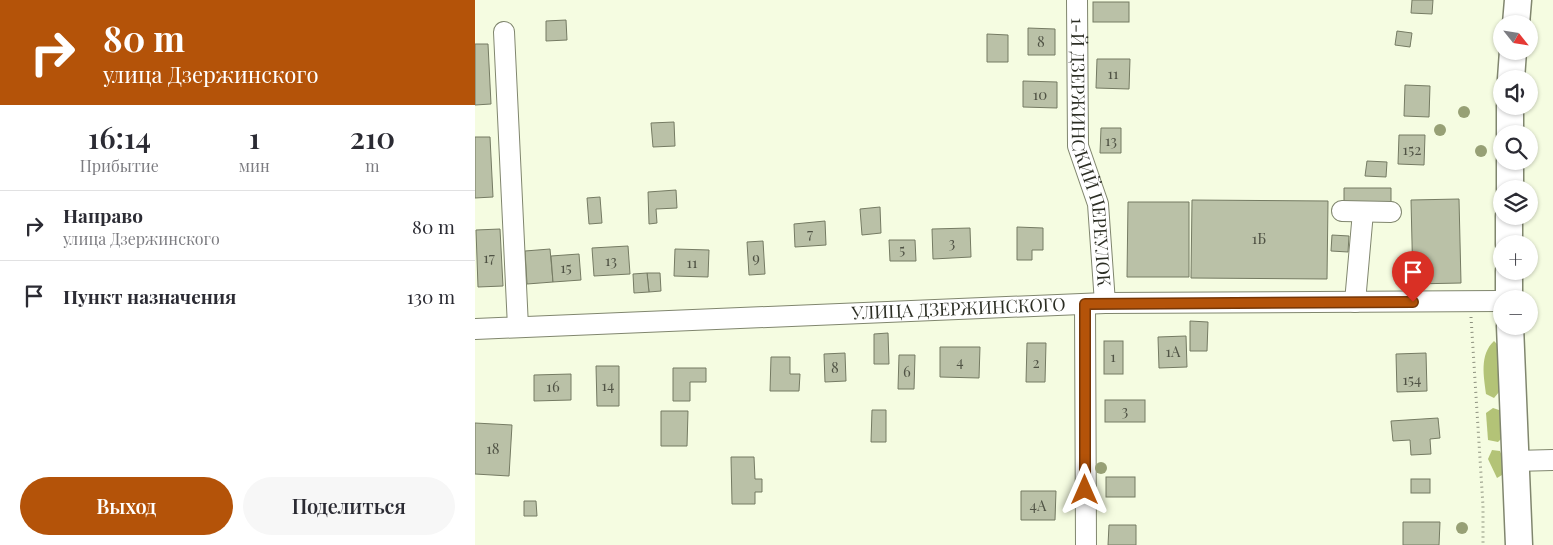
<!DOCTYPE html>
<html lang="ru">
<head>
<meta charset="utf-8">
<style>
  :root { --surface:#fff; --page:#f7f7f7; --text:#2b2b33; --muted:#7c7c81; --line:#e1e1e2; --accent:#b45309 }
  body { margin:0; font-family:"Playfair Display",serif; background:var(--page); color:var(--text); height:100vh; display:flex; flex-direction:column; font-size:19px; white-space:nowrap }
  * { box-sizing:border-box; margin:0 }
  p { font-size:16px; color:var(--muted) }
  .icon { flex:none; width:28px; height:28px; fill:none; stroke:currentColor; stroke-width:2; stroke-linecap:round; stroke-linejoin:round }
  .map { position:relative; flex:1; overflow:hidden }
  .side { display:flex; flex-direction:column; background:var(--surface); width:475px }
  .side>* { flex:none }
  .hud { background:#b45309; color:#fff; overflow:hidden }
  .needle { width:32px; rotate:120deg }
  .fabs { position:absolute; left:1018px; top:15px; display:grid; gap:10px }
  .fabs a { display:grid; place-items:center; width:45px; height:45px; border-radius:50%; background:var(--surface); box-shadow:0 1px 4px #0004; font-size:25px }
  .pin { position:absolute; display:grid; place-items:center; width:42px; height:42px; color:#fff; margin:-51px -21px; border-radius:50% 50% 50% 0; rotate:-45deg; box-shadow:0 0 5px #0007 }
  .pin .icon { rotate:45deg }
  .me { position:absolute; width:55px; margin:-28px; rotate:0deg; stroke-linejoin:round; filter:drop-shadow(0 0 4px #0008) }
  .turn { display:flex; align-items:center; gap:18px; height:105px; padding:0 20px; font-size:22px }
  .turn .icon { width:65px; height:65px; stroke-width:2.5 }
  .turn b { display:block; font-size:35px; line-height:42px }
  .eta { display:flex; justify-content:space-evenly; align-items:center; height:85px; text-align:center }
  .eta b { font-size:30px; font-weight:600; line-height:35px }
  .primary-button { display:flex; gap:10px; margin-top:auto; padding:10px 20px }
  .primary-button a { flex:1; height:58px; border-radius:30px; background:var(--accent); color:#fff; font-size:20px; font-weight:600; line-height:58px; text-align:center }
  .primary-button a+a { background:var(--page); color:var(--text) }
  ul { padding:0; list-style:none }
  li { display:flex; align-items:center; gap:15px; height:70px; padding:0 20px; border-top:1px solid var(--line) }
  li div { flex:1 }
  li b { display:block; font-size:19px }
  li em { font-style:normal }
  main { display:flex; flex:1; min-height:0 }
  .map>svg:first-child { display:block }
  .forest { fill:#b3c377 }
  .building { fill:#bac1a7; stroke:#757b63 }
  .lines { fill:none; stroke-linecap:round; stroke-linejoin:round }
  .minor-casing { stroke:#80866e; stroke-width:22 }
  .major-casing { stroke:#80866e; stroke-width:29 }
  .path { stroke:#8d917f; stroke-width:3; stroke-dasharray:1 4; stroke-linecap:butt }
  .minor { stroke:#fff; stroke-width:20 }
  .major { stroke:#fff; stroke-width:26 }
  .tree { fill:#97a075 }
  .route-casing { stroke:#753606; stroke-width:12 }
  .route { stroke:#b45309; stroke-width:9 }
  .labels { text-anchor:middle; stroke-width:4; stroke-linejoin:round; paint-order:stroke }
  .number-label { font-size:15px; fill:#505345 }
  .street-label { font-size:18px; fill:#2c2e24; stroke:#f5fce1 }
</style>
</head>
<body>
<main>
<section class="side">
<div class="hud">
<div class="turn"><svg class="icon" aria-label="right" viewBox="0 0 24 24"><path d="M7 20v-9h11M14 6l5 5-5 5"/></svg><div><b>80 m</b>улица Дзержинского</div></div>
</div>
<div class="eta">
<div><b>16:14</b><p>Прибытие</p></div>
<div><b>1</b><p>мин</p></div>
<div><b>210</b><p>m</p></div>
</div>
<ul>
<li><svg class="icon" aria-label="right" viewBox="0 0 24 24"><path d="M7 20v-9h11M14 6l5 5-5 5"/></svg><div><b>Направо</b><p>улица Дзержинского</p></div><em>80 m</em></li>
<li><svg class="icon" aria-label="arrive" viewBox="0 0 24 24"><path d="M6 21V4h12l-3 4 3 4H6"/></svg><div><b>Пункт назначения</b></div><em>130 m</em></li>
</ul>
<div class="primary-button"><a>Выход</a><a>Поделиться</a></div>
</section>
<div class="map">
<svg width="1078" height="545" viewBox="0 0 1078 545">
  <rect width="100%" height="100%" fill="#f5fce1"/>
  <g class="forest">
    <path d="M 1019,341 L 1022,344 L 1024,392 L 1019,398 L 1011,394 C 1009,377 1004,355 1019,341 Z"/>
    <path d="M 1018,408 L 1027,411 L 1029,436 L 1023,442 L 1013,440 L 1011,413 Z"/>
    <path d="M 1017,450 L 1025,451 L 1029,461 L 1027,475 L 1022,478 L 1013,459 Z"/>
  </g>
  <g class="building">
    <path d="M 937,0 L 958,0 L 957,14 L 936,13 Z"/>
    <rect x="618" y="2" width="36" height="20"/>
    <path d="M 91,20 L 92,40 L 71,41 L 71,21 Z"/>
    <path d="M 553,28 L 580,29 L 580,55 L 553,55 Z"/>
    <path d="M 922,31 L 937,33 L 935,47 L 920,45 Z"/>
    <path d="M 512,34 L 533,35 L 533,62 L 512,62 Z"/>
    <path d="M 0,44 L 13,44 L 16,104 L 0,105 Z"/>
    <path d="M 622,59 L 655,59 L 654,89 L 621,88 Z"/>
    <path d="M 548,81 L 582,82 L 582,108 L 548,107 Z"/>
    <path d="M 930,85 L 955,86 L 954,117 L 929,116 Z"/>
    <path d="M 199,122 L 200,146 L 178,147 L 176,123 Z"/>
    <path d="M 626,128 L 646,128 L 646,153 L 625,153 Z"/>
    <path d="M 924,135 L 950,135 L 949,165 L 923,164 Z"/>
    <path d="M 0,137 L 15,137 L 18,197 L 0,198 Z"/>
    <path d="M 892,161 L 912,162 L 911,177 L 890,176 Z"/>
    <path d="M 869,188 L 916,188 L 916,203 L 869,202 Z"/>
    <path d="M 201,190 L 202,208 L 181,209 L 182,223 L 174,224 L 173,192 Z"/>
    <path d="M 125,197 L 127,223 L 114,224 L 112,198 Z"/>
    <path d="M 984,199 L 986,283 L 938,284 L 936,200 Z"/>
    <path d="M 717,200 L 853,201 L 852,279 L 716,278 Z"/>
    <path d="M 653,202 L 714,202 L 714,277 L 652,277 Z"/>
    <path d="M 405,207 L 406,233 L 387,235 L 385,209 Z"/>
    <path d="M 350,221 L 351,245 L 320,247 L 319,224 Z"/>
    <path d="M 542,227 L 568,228 L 568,250 L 557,250 L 557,260 L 542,260 Z"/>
    <path d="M 495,228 L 496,257 L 458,259 L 457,229 Z"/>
    <path d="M 25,229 L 28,286 L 3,287 L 1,230 Z"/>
    <path d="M 857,235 L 874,236 L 873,252 L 856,251 Z"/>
    <path d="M 414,240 L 440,240 L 441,261 L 415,261 Z"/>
    <path d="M 288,241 L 290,274 L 274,275 L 272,242 Z"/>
    <path d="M 153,246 L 155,274 L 119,276 L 117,248 Z"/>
    <path d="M 75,249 L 78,282 L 52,284 L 50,251 Z"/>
    <path d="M 200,249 L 234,250 L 233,277 L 199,276 Z"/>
    <path d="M 104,254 L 106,280 L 78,282 L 76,256 Z"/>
    <path d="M 172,273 L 185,273 L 186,291 L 174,292 Z"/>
    <path d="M 172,273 L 174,292 L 159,293 L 158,274 Z"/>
    <path d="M 715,321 L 733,322 L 732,351 L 715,351 Z"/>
    <path d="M 413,333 L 414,364 L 399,364 L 399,334 Z"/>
    <path d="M 711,336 L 712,367 L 684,368 L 683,337 Z"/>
    <rect x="629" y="341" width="19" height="33"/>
    <path d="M 552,343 L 571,343 L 570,382 L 551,382 Z"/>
    <path d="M 465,347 L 505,347 L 504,378 L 465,377 Z"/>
    <path d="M 370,353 L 371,381 L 350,382 L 349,354 Z"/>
    <path d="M 951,353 L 952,391 L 922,392 L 921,354 Z"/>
    <path d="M 424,355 L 440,355 L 439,389 L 423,389 Z"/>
    <path d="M 296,357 L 315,357 L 315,374 L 325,374 L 324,391 L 295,391 Z"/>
    <path d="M 121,366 L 144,366 L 144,406 L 122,406 Z"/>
    <path d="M 198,368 L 231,368 L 231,382 L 215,382 L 215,401 L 198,401 Z"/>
    <path d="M 96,374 L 96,400 L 59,401 L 59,375 Z"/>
    <rect x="630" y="400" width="40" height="22"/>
    <path d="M 397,410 L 411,410 L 411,442 L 396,442 Z"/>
    <path d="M 186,411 L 213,411 L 212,446 L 186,446 Z"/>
    <path d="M 963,418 L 965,438 L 955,439 L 956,454 L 936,455 L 935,440 L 918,441 L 916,421 Z"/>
    <path d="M 0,423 L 37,425 L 34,476 L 0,474 Z"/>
    <path d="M 256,457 L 279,457 L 280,479 L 287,479 L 287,492 L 280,492 L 280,504 L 257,504 Z"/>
    <rect x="631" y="477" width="29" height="20"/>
    <rect x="936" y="479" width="19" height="14"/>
    <path d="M 546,491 L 581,491 L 580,520 L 546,520 Z"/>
    <path d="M 49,501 L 61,501 L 62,516 L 49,516 Z"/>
    <path d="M 928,522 L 965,522 L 964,545 L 928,545 Z"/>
    <path d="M 634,525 L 661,525 L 661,545 L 633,545 Z"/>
  </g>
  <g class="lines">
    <g class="minor-casing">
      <g id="minor">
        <path id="s1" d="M 602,0 L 603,146 L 623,204 L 630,303"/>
        <path d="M 29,32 L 43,327"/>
        <path d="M 867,211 L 916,212"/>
        <path d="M 880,302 L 888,212"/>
        <path d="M 610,304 L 611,545"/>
        <path id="s2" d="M 0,329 L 630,303 L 1026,301"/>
        <path d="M 1041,461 L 1078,460"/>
      </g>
    </g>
    <g class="major-casing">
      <g id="major">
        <path d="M 1041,24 L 1043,0"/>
        <path d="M 1036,79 L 1038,51"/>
        <path d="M 1035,134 L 1035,106"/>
        <path d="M 1035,189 L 1035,161"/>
        <path d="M 1034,244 L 1034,216"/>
        <path d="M 1034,299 L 1034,271"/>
        <path d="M 1035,326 L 1044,545"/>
      </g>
    </g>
    <path class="path" d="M 996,317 L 1008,506 L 1008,545"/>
    <use href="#minor" class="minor"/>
    <use href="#major" class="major"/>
  </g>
  <g class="tree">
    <circle cx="989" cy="112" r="6"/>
    <circle cx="965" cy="130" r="6"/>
    <circle cx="1006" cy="151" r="6"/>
    <circle cx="626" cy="468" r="6"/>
    <circle cx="987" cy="528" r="6"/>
  </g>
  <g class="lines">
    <g class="route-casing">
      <path id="route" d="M 610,490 L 610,304 L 938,302"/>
    </g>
    <use href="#route" class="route"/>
  </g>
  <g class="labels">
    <g class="number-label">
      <text x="566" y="47">8</text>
      <text x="638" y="79">11</text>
      <text x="565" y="100">10</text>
      <text x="636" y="146">13</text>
      <text x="937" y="155">152</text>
      <text x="335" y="239">7</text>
      <text x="784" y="244">1Б</text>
      <text x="477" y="248">3</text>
      <text x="427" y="255">5</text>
      <text x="14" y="263">17</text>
      <text x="281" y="263">9</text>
      <text x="136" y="266">13</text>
      <text x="217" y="268">11</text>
      <text x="91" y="273">15</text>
      <text x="698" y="357">1А</text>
      <text x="638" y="362">1</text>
      <text x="485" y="367">4</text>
      <text x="561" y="368">2</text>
      <text x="360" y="373">8</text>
      <text x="432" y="377">6</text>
      <text x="937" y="385">154</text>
      <text x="133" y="391">14</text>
      <text x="78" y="392">16</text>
      <text x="650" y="416">3</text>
      <text x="18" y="454">18</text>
      <text x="563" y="511">4А</text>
    </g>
    <g class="street-label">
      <text dy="6" stroke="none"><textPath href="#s1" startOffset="154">1-Й ДЗЕРЖИНСКИЙ ПЕРЕУЛОК</textPath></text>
      <text dy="6" stroke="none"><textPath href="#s2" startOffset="484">УЛИЦА ДЗЕРЖИНСКОГО</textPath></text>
    </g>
  </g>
</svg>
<div class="fabs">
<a><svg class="needle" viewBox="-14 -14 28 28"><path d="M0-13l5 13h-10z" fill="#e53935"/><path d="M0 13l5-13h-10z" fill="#7c7c81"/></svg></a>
<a><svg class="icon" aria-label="sound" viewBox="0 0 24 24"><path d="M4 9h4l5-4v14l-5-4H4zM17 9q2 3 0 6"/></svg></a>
<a><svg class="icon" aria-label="search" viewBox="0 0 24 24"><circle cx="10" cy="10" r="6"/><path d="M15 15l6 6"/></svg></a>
<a><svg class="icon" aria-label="layers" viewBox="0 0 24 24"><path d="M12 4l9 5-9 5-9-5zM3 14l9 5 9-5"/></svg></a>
<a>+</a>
<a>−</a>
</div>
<div class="pin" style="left:938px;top:302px;background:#d93025"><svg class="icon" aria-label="arrive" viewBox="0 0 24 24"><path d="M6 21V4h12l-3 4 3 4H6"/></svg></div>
<svg class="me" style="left:610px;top:490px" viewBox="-20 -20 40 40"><path d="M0-17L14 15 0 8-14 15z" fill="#b45309" stroke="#fff" stroke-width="4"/></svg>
</div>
</main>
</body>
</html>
